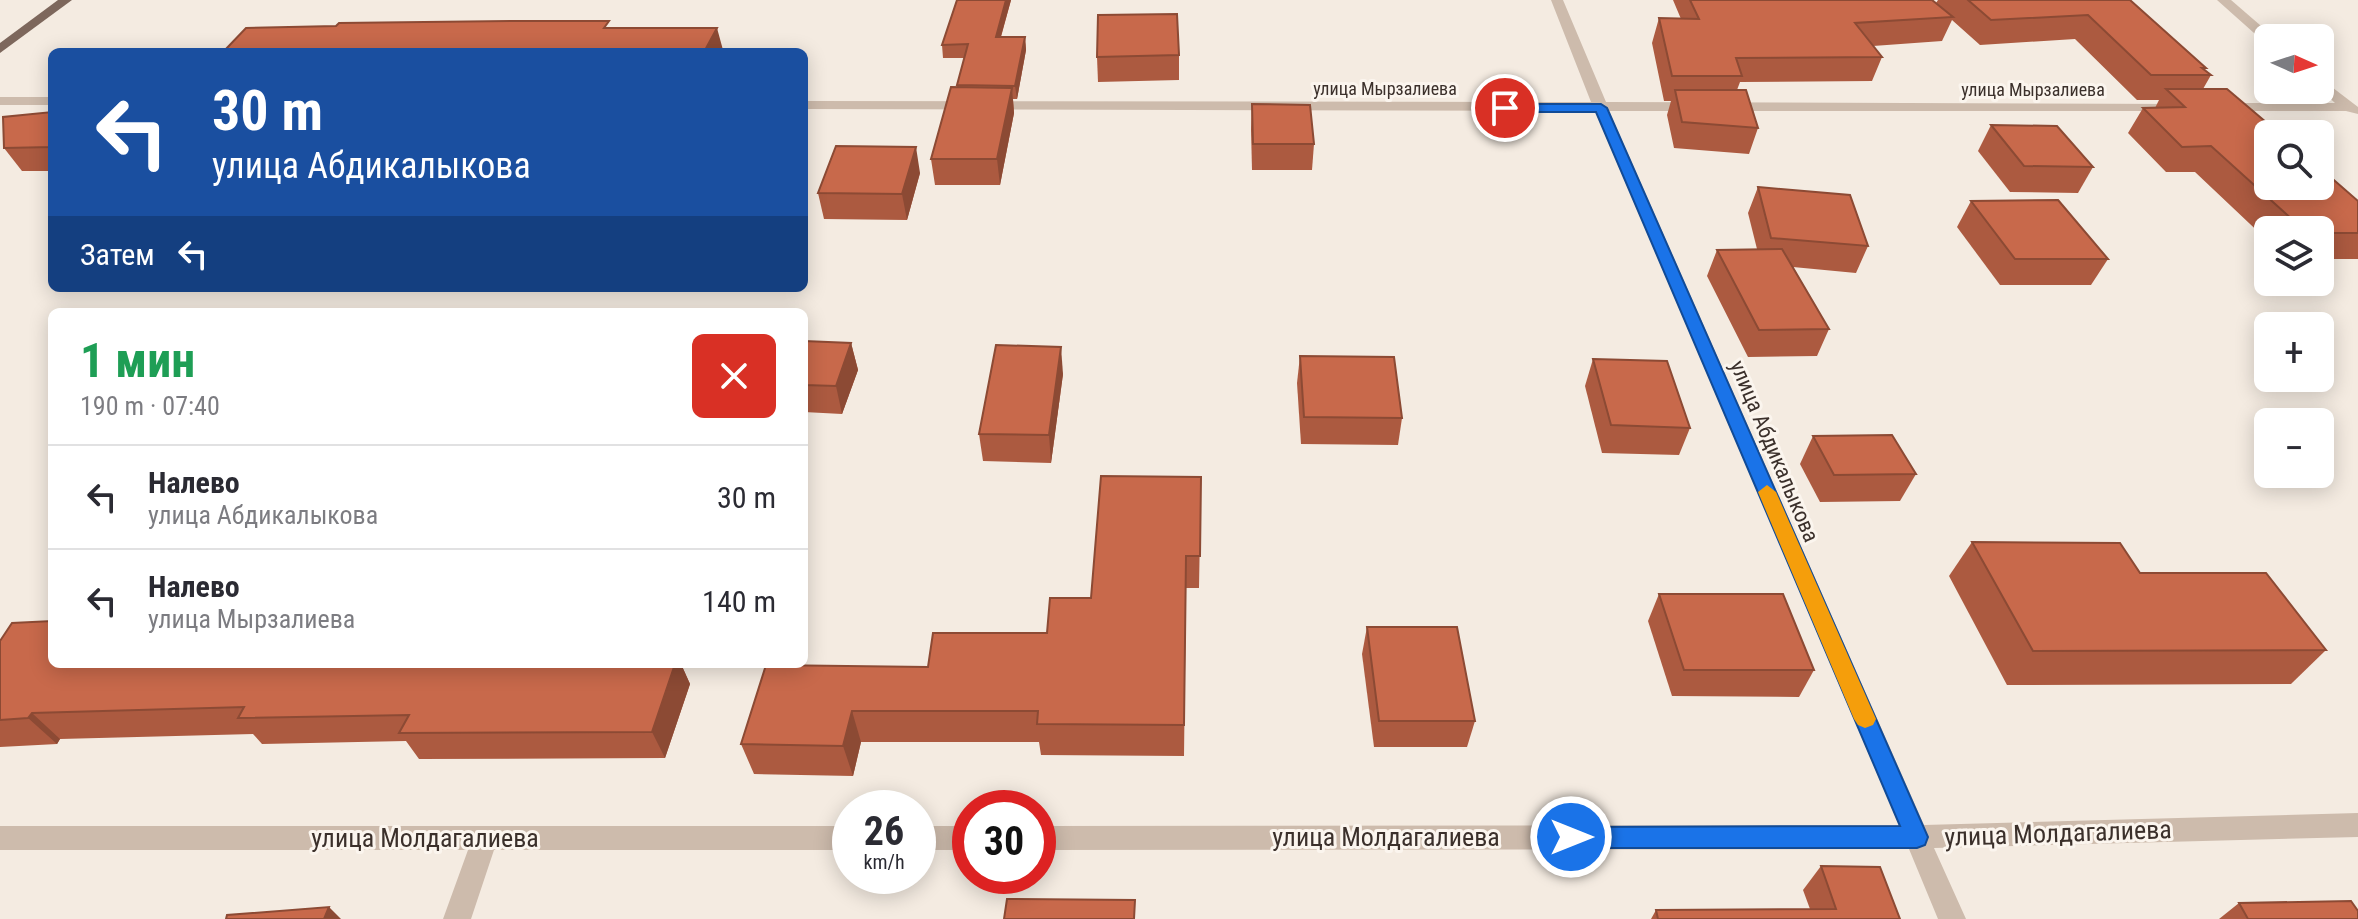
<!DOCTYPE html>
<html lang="ru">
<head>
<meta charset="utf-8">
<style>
  :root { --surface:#fff; --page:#f7f7f7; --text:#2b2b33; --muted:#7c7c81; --line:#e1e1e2 }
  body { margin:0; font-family:"Roboto Condensed",sans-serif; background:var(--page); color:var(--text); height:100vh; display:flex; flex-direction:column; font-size:30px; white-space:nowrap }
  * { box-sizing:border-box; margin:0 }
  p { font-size:26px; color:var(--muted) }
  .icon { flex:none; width:44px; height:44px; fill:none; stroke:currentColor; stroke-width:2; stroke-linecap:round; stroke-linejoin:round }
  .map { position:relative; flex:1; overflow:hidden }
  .sheet { position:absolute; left:48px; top:308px; width:760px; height:360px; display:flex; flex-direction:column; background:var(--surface); border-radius:12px; box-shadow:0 4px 20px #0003 }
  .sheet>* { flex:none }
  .guide { position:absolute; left:48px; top:48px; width:760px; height:244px; border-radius:12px; box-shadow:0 4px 20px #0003; background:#1a4fa0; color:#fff; overflow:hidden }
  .needle { width:52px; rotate:93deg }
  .buttons { position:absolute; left:2254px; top:24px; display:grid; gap:16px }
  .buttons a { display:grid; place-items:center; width:80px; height:80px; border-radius:12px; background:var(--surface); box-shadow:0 4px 20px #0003; font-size:40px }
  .speed { position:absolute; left:832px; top:790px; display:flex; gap:16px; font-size:40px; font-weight:700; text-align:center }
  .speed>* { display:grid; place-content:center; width:104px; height:104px; border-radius:50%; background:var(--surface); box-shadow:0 4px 20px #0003; line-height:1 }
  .speed small { font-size:20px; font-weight:400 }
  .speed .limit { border:12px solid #d22; background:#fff; color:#111 }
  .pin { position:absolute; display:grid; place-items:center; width:68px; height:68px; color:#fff; margin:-34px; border:4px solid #fff; border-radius:50%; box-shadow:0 2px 8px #0007 }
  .me { position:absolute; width:88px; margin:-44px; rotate:90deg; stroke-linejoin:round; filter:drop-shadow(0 0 6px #0008) }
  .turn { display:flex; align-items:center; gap:28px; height:168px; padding:0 32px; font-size:36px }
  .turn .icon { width:104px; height:104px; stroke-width:2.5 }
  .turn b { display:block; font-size:56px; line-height:68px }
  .then { display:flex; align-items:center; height:76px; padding:0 32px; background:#0003; gap:16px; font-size:30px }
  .round { display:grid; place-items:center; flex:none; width:84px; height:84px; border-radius:12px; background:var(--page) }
  .overview { display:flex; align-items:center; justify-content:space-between; height:136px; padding:0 32px }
  h1 { font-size:48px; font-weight:700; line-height:60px; color:#1e9e55 }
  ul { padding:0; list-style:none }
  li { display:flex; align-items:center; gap:24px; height:104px; padding:0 32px; border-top:2px solid var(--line) }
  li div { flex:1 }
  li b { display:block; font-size:30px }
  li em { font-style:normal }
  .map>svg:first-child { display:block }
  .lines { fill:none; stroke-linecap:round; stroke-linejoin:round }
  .minor { fill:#cdbbac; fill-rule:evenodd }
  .major { fill:#7d675c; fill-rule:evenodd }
  .wall { fill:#ac5a40 }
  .shaded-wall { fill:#8c4a34 }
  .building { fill:#c8694b; stroke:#8c4a34; stroke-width:2 }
  .route { fill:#1a73e8; stroke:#114b97; stroke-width:2 }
  .slow { fill:#f59e0b }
  .labels { text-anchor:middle; stroke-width:6; stroke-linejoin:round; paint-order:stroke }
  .far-street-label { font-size:18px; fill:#3b302b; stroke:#fbf5ee }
  .street-label { font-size:22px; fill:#3b302b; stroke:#fbf5ee }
  .near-street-label { font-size:26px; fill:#3b302b; stroke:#fbf5ee }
</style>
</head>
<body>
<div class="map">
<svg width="2358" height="919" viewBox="0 0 2358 919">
  <rect width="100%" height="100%" fill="#f4ebe1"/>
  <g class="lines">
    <g class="minor">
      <path d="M 1551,0 L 1563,0 L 1606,102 L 2185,104 L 2187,107 L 2180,111 L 1609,111 L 1924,825 L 2358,813 L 2358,837 L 1934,848 L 1966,919 L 1938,919 L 1909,849 L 1038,850 L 1038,826 L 1899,825 L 1595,111 L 804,109 L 804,101 L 1591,102 Z"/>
      <path d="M 2217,0 L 2231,0 L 2275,38 L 2263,41 Z"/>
      <path d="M 2320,78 L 2358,107 L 2358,114 L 2346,111 L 2224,111 L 2217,107 L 2224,103 L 2335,103 L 2320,89 Z"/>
      <rect x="0" y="97" width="52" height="8"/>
      <path d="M 0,826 L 850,826 L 850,850 L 494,850 L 471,919 L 443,919 L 468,850 L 0,850 Z"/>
      <rect x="918" y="826" width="52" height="24"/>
    </g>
    <path class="major" d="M 58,0 L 72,0 L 0,53 L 0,43 Z"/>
  </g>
  <g class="wall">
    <path d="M 957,0 L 1011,0 L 1001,37 L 1025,37 L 1026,50 L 1017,99 L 1013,99 L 1014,113 L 1000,185 L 935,185 L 931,159 L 957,87 L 964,58 L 943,58 L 942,45 Z"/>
    <path d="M 1673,0 L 1932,0 L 1936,3 L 1938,0 L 2130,0 L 2206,68 L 2205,70 L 2211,75 L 2203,89 L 2358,201 L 2358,259 L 2320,259 L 2320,230 L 2268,230 L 2268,241 L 2195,172 L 2166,172 L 2128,133 L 2143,108 L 2155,108 L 2159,100 L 2137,100 L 2075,39 L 1980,45 L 1952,20 L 1942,41 L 1873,46 L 1882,57 L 1872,81 L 1740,82 L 1737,90 L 1758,128 L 1749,154 L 1674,148 L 1667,115 L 1671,101 L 1664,101 L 1652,43 L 1659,18 L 1681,19 Z"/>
    <path d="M 1179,55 L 1179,80 L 1098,82 L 1097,57 Z"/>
    <path d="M 1252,104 L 1314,144 L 1312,170 L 1252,170 L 1251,129 Z"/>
    <path d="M 52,112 L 52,171 L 22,171 L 4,148 Z"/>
    <path d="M 1991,125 L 2093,167 L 2078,193 L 2010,192 L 1978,151 Z"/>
    <path d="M 920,173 L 907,220 L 824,219 L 818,193 Z"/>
    <path d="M 1758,187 L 1868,246 L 1856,273 L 1793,267 L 1829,329 L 1817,356 L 1748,357 L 1707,276 L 1717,250 L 1757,249 L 1748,213 Z"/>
    <path d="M 1971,201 L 2108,259 L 2091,285 L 2000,285 L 1957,227 Z"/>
    <path d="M 804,341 L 851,343 L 858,370 L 842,414 L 804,412 Z"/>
    <path d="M 1300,356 L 1402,418 L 1398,445 L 1301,444 L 1297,383 Z"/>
    <path d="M 1593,359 L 1690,428 L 1679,455 L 1602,453 L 1585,386 Z"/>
    <path d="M 1063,374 L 1051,463 L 983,461 L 979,434 Z"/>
    <path d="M 1813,436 L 1916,474 L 1900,501 L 1820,502 L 1800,464 Z"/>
    <path d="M 1201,477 L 1199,588 L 1186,588 L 1184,756 L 1041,755 L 1039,742 L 861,742 L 853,776 L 754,774 L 741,744 L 928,667 L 1047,633 L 1091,598 Z"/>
    <path d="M 1972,542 L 2140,573 L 2326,650 L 2291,684 L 2007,685 L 1949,576 Z"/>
    <path d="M 1659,594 L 1814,670 L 1799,697 L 1672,696 L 1648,621 Z"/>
    <path d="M 1367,627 L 1475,721 L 1467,747 L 1374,747 L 1362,654 Z"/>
    <path d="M 0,641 L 52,664 L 681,664 L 690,684 L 665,758 L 419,759 L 406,741 L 262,744 L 253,734 L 60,739 L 57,744 L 0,747 Z"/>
    <path d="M 1821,866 L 1900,919 L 1651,919 L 1656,910 L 1810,909 L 1803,890 Z"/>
    <path d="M 2239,903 L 2358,919 L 2219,919 Z"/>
  </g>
  <g class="shaded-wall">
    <path d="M 1006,0 L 1011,0 L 997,50 L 996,37 Z"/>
    <path d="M 717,28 L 723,50 L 722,52 L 704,52 Z"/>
    <path d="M 1025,37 L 1026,50 L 1017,99 L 1015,86 Z"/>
    <path d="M 1012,88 L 1014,113 L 1000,185 L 997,159 Z"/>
    <path d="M 916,147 L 920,173 L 907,220 L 902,194 Z"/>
    <path d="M 851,343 L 858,370 L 842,414 L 836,386 Z"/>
    <path d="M 1061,347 L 1063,374 L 1051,463 L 1049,435 Z"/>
    <path d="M 675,664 L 681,664 L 690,684 L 665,758 L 652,732 Z"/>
    <path d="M 852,711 L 861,742 L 853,776 L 843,746 Z"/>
    <path d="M 32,713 L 60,739 L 57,744 L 28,718 Z"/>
    <path d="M 329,907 L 341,919 L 324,919 Z"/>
  </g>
  <g class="building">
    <path d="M 957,0 L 1006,0 L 996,37 L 1025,37 L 1015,86 L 957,85 L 968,44 L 942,45 Z"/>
    <path d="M 1690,0 L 1932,0 L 1953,17 L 1855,23 L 1882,57 L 1736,58 L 1742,76 L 1672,76 L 1659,18 L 1699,19 Z"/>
    <path d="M 1968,0 L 2130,0 L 2206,68 L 2202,68 L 2211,75 L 2151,75 L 2088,15 L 1991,20 Z"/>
    <path d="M 1177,14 L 1179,55 L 1097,57 L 1098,15 Z"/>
    <path d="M 517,21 L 609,21 L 604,28 L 717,28 L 704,52 L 223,52 L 246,28 L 336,26 L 339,23 Z"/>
    <path d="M 951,87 L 1012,88 L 997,159 L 931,159 Z"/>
    <path d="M 2166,89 L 2227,89 L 2280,134 L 2268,134 L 2268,186 L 2320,186 L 2320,168 L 2358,201 L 2358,233 L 2320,233 L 2320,230 L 2304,230 L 2211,146 L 2182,147 L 2143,108 L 2185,107 Z"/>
    <path d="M 1675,90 L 1746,90 L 1758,128 L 1682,122 Z"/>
    <path d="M 1252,104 L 1310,105 L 1314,144 L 1253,144 Z"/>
    <path d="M 52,112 L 52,147 L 4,148 L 3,117 Z"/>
    <path d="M 1991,125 L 2057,126 L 2093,167 L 2024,166 Z"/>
    <path d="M 836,146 L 916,147 L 902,194 L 818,193 Z"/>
    <path d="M 1758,187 L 1850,195 L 1868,246 L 1771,238 Z"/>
    <path d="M 2058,200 L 2108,259 L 2015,259 L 1971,201 Z"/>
    <path d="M 1782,249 L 1829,329 L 1759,330 L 1717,250 Z"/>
    <path d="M 804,341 L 851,343 L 836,386 L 804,385 Z"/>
    <path d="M 996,345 L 1061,347 L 1049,435 L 979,434 Z"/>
    <path d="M 1300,356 L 1394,357 L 1402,418 L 1304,417 Z"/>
    <path d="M 1593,359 L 1667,361 L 1690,428 L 1611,425 Z"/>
    <path d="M 1892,435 L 1916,474 L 1834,475 L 1813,436 Z"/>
    <path d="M 1101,476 L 1201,477 L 1200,556 L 1186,556 L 1184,725 L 1037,724 L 1038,711 L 852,711 L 843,746 L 741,744 L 766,665 L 928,667 L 933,633 L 1047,633 L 1050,598 L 1091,598 Z"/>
    <path d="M 1972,542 L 2120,543 L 2140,573 L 2266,573 L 2326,650 L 2033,651 Z"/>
    <path d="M 1659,594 L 1783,594 L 1814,670 L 1684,670 Z"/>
    <path d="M 52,621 L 52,664 L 675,664 L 652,732 L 399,733 L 409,715 L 238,718 L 244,707 L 32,713 L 28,718 L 0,720 L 0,641 L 12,623 Z"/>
    <path d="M 1367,627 L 1457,627 L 1475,721 L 1379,721 Z"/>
    <path d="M 1821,866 L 1880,867 L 1900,919 L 1658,919 L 1656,910 L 1836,909 Z"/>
    <path d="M 1007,899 L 1135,900 L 1134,919 L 1004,919 Z"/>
    <path d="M 2351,901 L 2358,911 L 2358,919 L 2248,919 L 2239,903 Z"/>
    <path d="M 329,907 L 324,919 L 226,919 L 227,915 Z"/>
  </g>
  <path class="route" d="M 1601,104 L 1607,108 L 1928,837 L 1925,845 L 1917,848 L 1571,848 L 1563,845 L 1560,837 L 1563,830 L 1571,827 L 1900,826 L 1596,112 L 1505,112 L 1499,108 L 1505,104 Z"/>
  <path class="slow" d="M 1767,485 L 1776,492 L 1876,719 L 1873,725 L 1865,728 L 1858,725 L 1854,719 L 1758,492 Z"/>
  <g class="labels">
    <g class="far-street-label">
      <text x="1385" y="95">улица Мырзалиева</text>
      <text x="2033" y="96">улица Мырзалиева</text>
    </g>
    <g class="street-label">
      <text transform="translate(1775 451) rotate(67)" y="8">улица Абдикалыкова</text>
    </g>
    <g class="near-street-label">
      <text transform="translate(2058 833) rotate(-2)" y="9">улица Молдагалиева</text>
      <text x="1386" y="846">улица Молдагалиева</text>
      <text x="425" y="847">улица Молдагалиева</text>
    </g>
  </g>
</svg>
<div class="buttons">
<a><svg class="needle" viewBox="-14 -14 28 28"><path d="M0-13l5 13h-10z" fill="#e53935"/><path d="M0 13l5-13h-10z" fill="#7c7c81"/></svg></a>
<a><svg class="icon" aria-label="search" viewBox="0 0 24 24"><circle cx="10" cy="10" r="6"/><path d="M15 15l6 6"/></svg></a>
<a><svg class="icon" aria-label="layers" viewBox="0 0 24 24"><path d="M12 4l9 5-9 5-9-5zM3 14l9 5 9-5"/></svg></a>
<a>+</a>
<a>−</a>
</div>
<div class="speed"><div>26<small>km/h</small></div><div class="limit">30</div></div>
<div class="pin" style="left:1505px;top:108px;background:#d93025"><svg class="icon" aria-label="arrive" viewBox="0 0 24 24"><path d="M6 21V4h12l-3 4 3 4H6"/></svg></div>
<svg class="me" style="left:1571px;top:837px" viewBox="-20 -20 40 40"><circle r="17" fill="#1a73e8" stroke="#fff" stroke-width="3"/><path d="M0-11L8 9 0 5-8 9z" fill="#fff"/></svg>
<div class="guide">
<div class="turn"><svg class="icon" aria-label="left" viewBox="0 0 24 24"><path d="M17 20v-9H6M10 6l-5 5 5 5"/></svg><div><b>30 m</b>улица Абдикалыкова</div></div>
<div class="then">Затем<svg class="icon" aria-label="left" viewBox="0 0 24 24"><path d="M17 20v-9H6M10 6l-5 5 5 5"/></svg></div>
</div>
<section class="sheet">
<div class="overview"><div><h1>1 мин</h1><p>190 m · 07:40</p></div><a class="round" style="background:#d93025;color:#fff"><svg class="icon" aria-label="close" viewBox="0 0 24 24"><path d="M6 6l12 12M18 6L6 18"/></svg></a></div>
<ul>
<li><svg class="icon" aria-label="left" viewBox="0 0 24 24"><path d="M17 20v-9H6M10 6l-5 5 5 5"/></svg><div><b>Налево</b><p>улица Абдикалыкова</p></div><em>30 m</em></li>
<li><svg class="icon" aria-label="left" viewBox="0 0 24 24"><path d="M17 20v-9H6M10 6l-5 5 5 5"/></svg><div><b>Налево</b><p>улица Мырзалиева</p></div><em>140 m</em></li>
</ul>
</section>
</div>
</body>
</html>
